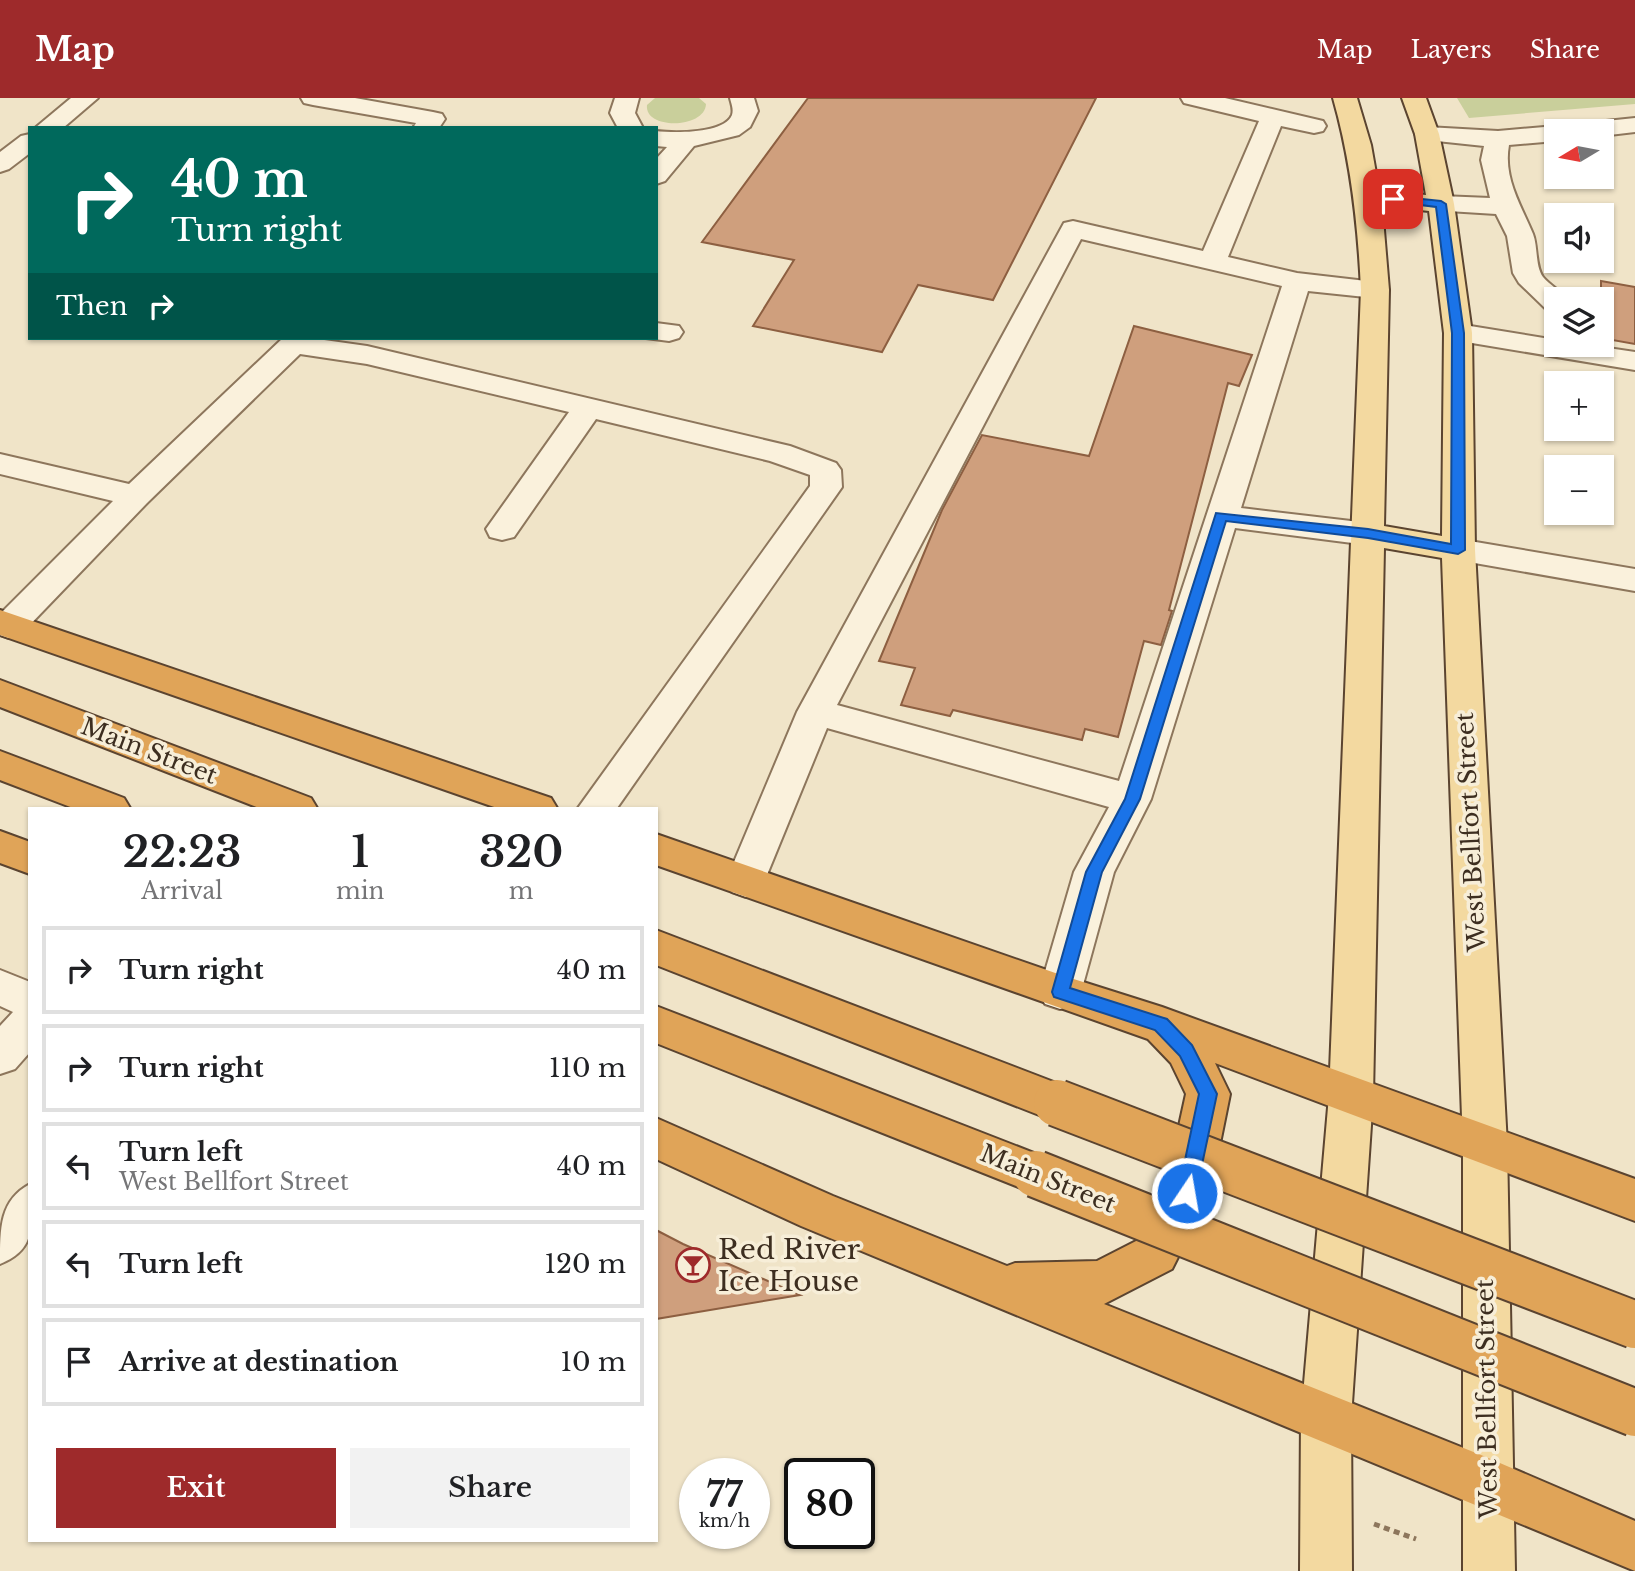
<!DOCTYPE html>
<html lang="en">
<head>
<meta charset="utf-8">
<style>
  :root { --surface:#fff; --page:#f2f2f2; --text:#202124; --muted:#757577; --line:#e0e0e0; --accent:#9e2a2b }
  body { margin:0; font-family:"Libre Baskerville",serif; background:var(--page); color:var(--text); height:100vh; display:flex; flex-direction:column; font-size:26px; white-space:nowrap }
  * { box-sizing:border-box; margin:0 }
  p { font-size:23px; color:var(--muted) }
  .icon { flex:none; width:38px; height:38px; fill:none; stroke:currentColor; stroke-width:2; stroke-linecap:round; stroke-linejoin:round }
  .map { position:relative; flex:1; overflow:hidden }
  .details { position:absolute; left:28px; top:709px; width:630px; height:735px; display:flex; flex-direction:column; background:var(--surface); border-radius:0px; box-shadow:0 2px 5px #0004 }
  .details>* { flex:none }
  .banner { position:absolute; left:28px; top:28px; width:630px; height:214px; border-radius:0px; box-shadow:0 2px 5px #0004; background:#00695c; color:#fff; overflow:hidden }
  .needle { width:46px; rotate:260deg }
  .controls { position:absolute; left:1544px; top:21px; display:grid; gap:14px }
  .controls a { display:grid; place-items:center; width:70px; height:70px; border-radius:0px; background:var(--surface); box-shadow:0 2px 5px #0004; font-size:35px }
  .speed { position:absolute; left:679px; top:1360px; display:flex; gap:14px; font-size:35px; font-weight:700; text-align:center }
  .speed>* { display:grid; place-content:center; width:91px; height:91px; border-radius:50%; background:var(--surface); box-shadow:0 2px 5px #0004; line-height:1 }
  .speed small { font-size:18px; font-weight:400 }
  .speed .limit { border:4px solid #111; border-radius:10px; background:#fff; color:#111 }
  .pin { position:absolute; display:grid; place-items:center; width:60px; height:60px; color:#fff; margin:-30px; border-radius:14px; box-shadow:0 4px 10px #0006 }
  .me { position:absolute; width:77px; margin:-38px; rotate:12deg; stroke-linejoin:round; filter:drop-shadow(0 0 5px #0008) }
  .turn { display:flex; align-items:center; gap:24px; height:147px; padding:0 28px; font-size:32px }
  .turn .icon { width:91px; height:91px; stroke-width:2.5 }
  .turn b { display:block; font-size:49px; line-height:60px }
  .then { display:flex; align-items:center; height:66px; padding:0 28px; background:#0003; gap:14px; font-size:26px }
  .eta { display:flex; justify-content:space-evenly; align-items:center; height:119px; text-align:center }
  .eta b { font-size:42px; font-weight:600; line-height:49px }
  .button { display:flex; gap:14px; margin-top:auto; padding:14px 28px }
  .button a { flex:1; height:80px; border-radius:0px; background:var(--accent); color:#fff; font-size:28px; font-weight:600; line-height:80px; text-align:center }
  .button a+a { background:var(--page); color:var(--text) }
  ul { padding:0; list-style:none }
  li { display:flex; align-items:center; gap:21px; height:88px; margin:0 14px 10px; padding:0 14px; border:4px solid var(--line); border-radius:0px }
  li div { flex:1 }
  li b { display:block; font-size:26px }
  li em { font-style:normal }
  header { display:flex; align-items:center; gap:42px; box-sizing:border-box; height:98px; padding:0 35px; background:var(--accent); color:#fff }
  header strong { font-size:33px }
  nav { display:flex; gap:38px; margin-inline-start:auto; font-size:24px }
  .map>svg:first-child { display:block }
  .green { fill:#c9cf9b }
  .building { fill:#cf9f7d; stroke:#8d5f41; stroke-width:2 }
  .lines { fill:none; stroke-linecap:round; stroke-linejoin:round }
  .minor-casing { stroke:#8d765c; stroke-width:4 }
  .major-casing { stroke:#5b4430; stroke-width:4 }
  .highway-casing { stroke:#5b4430; stroke-width:4 }
  .path { stroke:#8d765c; stroke-width:5; stroke-dasharray:6 4.5; stroke-linecap:butt }
  .minor { fill:#faf1dc; fill-rule:evenodd }
  .major { fill:#f3d9a0; fill-rule:evenodd }
  .highway { fill:#e0a458; fill-rule:evenodd }
  .highway-bridge-casing { stroke:#5b4430; stroke-width:50; stroke-linecap:butt }
  .highway-bridge { stroke:#e0a458; stroke-width:46 }
  .route { fill:#1a73e8; stroke:#114b97; stroke-width:2 }
  .labels { text-anchor:middle; stroke-width:7; stroke-linejoin:round; paint-order:stroke }
  .street-label { font-size:24px; fill:#3d2e20; stroke:#f7eed8 }
  .near-poi-label { font-size:28px; fill:#3d2e20; stroke:#f7eed8; text-anchor:start }
</style>
</head>
<body>
<header>
<strong>Map</strong>
<nav><a>Map</a><a>Layers</a><a>Share</a></nav>
</header>
<div class="map">
<svg width="1635" height="1473" viewBox="0 0 1635 1473">
  <rect width="100%" height="100%" fill="#f0e4c8"/>
  <g class="green">
    <path d="M 655,0 L 699,0 L 706,6 C 705,31 644,32 647,7 Z"/>
    <path d="M 1457,0 L 1635,0 L 1635,6 L 1469,20 Z"/>
  </g>
  <g class="building">
    <path d="M 808,0 L 1096,0 L 993,202 L 918,187 L 882,254 L 753,228 L 794,162 L 702,144 Z"/>
    <path d="M 1601,183 L 1635,189 L 1635,246 L 1601,240 Z"/>
    <path d="M 1134,228 L 1252,257 L 1239,288 L 1228,285 L 1169,512 L 1172,513 L 1161,547 L 1144,543 L 1118,639 L 1085,631 L 1082,642 L 953,612 L 950,618 L 901,607 L 915,570 L 879,563 L 942,412 L 982,337 L 1089,358 Z"/>
    <path d="M 656,1132 L 683,1146 L 800,1197 L 656,1221 Z"/>
  </g>
  <g class="lines">
    <g class="minor-casing">
      <g id="minor">
        <path d="M 71,0 L 98,0 L 63,30 L 35,30 Z"/>
        <path d="M 301,0 L 355,0 L 433,14 L 442,16 L 445,21 L 439,30 L 413,30 L 416,25 L 313,7 L 304,5 Z"/>
        <path d="M 615,0 L 639,0 L 635,15 L 643,30 L 618,30 L 610,15 Z"/>
        <path d="M 730,0 L 754,0 L 758,13 L 750,29 L 739,37 L 694,48 L 665,83 L 656,86 L 656,61 L 667,49 L 656,48 L 656,33 C 674,35 724,36 732,17 C 734,11 731,5 730,0 Z"/>
        <path d="M 1181,0 L 1225,0 L 1323,23 L 1326,28 L 1323,33 L 1314,35 L 1281,28 L 1228,159 L 1297,175 L 1375,184 L 1385,186 L 1389,192 L 1385,198 L 1375,200 L 1308,193 L 1241,410 L 1368,425 L 1380,428 L 1384,436 L 1380,444 L 1368,447 L 1235,430 L 1151,701 L 1114,774 L 1081,894 L 1075,906 L 1060,911 L 1045,906 L 1039,894 L 1074,774 L 1109,709 L 827,630 L 760,794 L 746,799 L 732,794 L 726,783 L 797,614 L 1064,125 L 1073,123 L 1203,153 L 1259,23 L 1184,5 ZM 1081,141 L 1282,188 L 1119,683 L 837,607 Z"/>
        <path d="M 1635,20 L 1635,34 L 1601,38 L 1601,33 L 1556,33 L 1556,43 L 1509,47 C 1503,80 1521,107 1533,136 C 1538,149 1535,168 1543,179 C 1550,187 1560,193 1568,201 L 1556,201 L 1556,213 L 1546,211 L 1519,185 L 1513,175 L 1507,138 L 1496,116 L 1432,112 L 1428,106 L 1432,100 L 1441,98 L 1490,100 L 1481,62 L 1484,48 L 1418,41 L 1415,36 L 1418,31 L 1427,29 L 1498,33 L 1556,28 L 1566,31 L 1577,26 Z"/>
        <path d="M 30,36 L 30,55 L 9,71 L 0,74 L 0,54 L 21,38 Z"/>
        <path d="M 656,225 L 679,228 L 683,234 L 679,240 L 669,243 L 646,240 L 656,240 Z"/>
        <path d="M 1458,226 L 1556,242 L 1556,247 L 1588,247 L 1635,254 L 1635,272 L 1448,241 L 1444,235 L 1448,229 Z"/>
        <path d="M 283,240 L 310,240 L 367,248 L 790,348 L 836,365 L 841,372 L 842,389 L 617,710 L 578,710 L 810,388 L 810,377 L 770,363 L 596,321 L 514,439 L 502,442 L 490,439 L 486,431 L 569,314 L 367,266 L 300,256 L 147,405 L 21,536 L 9,540 L 0,537 L 0,516 L 113,403 L 0,376 L 0,356 L 129,386 Z"/>
        <path d="M 1458,441 L 1635,471 L 1635,493 L 1446,460 L 1441,452 L 1446,444 Z"/>
        <path d="M 0,872 L 30,884 L 30,954 L 15,971 L 0,976 L 0,928 L 13,914 L 0,908 Z"/>
        <path d="M 30,1086 C 30,1123 40,1150 0,1166 C 0,1129 0,1102 30,1086 Z"/>
      </g>
    </g>
    <g class="major-casing">
      <path id="major" d="M 1333,0 L 1357,0 L 1371,47 L 1379,92 L 1426,97 L 1415,36 L 1402,0 L 1426,0 L 1439,36 L 1454,106 L 1472,235 L 1475,452 L 1507,1047 L 1515,1473 L 1463,1473 L 1463,1047 L 1442,460 L 1384,450 L 1373,998 L 1351,1320 L 1352,1473 L 1300,1473 L 1301,1320 L 1329,998 L 1361,192 C 1358,126 1351,63 1333,0 ZM 1382,108 L 1429,113 L 1444,235 L 1442,438 L 1384,428 L 1389,192 Z"/>
    </g>
    <g class="highway-casing">
      <g id="highway">
        <path d="M 0,512 L 551,700 L 557,710 L 497,710 L 0,537 Z"/>
        <path d="M 0,582 L 311,700 L 317,710 L 259,710 L 0,609 Z"/>
        <path d="M 0,653 L 124,700 L 130,710 L 73,710 L 0,682 Z"/>
        <path d="M 0,733 L 30,744 L 30,776 L 0,765 Z"/>
        <path d="M 656,736 L 1061,877 L 1162,909 L 1635,1081 L 1635,1123 L 1215,965 L 1230,996 L 1210,1095 L 1172,1171 L 1104,1206 L 1486,1359 L 1635,1423 L 1635,1473 L 801,1128 L 656,1061 L 656,1020 L 833,1098 L 1007,1168 L 1015,1165 L 1097,1163 L 1140,1141 L 1165,1092 L 1186,996 L 1171,965 L 1148,941 L 656,767 Z"/>
        <path d="M 656,832 L 1072,991 L 1079,1005 L 1072,1019 L 1057,1024 L 656,867 Z"/>
        <path d="M 656,908 L 1052,1062 L 1059,1076 L 1052,1090 L 1036,1096 L 656,945 Z"/>
      </g>
    </g>
    <path class="path" d="M 1374,1426 L 1416,1441"/>
    <use href="#minor" class="minor"/>
    <use href="#major" class="major"/>
    <use href="#highway" class="highway"/>
    <g class="highway-bridge-casing">
      <g id="highway-bridge">
        <path d="M 1057,1005 L 1635,1227"/>
        <path d="M 1036,1076 L 1635,1315"/>
      </g>
    </g>
    <use href="#highway-bridge" class="highway-bridge"/>
  </g>
  <path class="route" d="M 1393,98 L 1441,103 L 1446,106 L 1464,235 L 1465,452 L 1458,456 L 1368,440 L 1226,423 L 1140,701 L 1102,774 L 1070,890 L 1167,921 L 1192,947 L 1217,996 L 1196,1095 L 1194,1101 L 1187,1104 L 1180,1101 L 1178,1095 L 1199,996 L 1180,958 L 1155,932 L 1054,899 L 1052,894 L 1086,774 L 1125,701 L 1216,415 L 1368,431 L 1451,446 L 1452,235 L 1436,109 L 1389,103 L 1389,99 Z"/>
  <defs>
    <g id="bar-ring" transform="scale(1.75)"><circle r="9.5" fill="#f7eed8" stroke="#9e2a2b" stroke-width="1.5"/><path d="M-6-5H6L.8 .8V4.5H3.5V6h-7V4.5H-.8V.8Z" fill="#9e2a2b"/></g>
  </defs>
  <g fill-rule="evenodd">
    <use href="#bar-ring" x="693" y="1167"/>
  </g>
  <g class="labels">
    <g class="street-label">
      <text transform="translate(149 653) rotate(21)" y="8">Main Street</text>
      <text transform="translate(1471 734) rotate(-93)" y="8">West Bellfort Street</text>
      <text transform="translate(1048 1081) rotate(22)" y="8">Main Street</text>
      <text transform="translate(1487 1301) rotate(-91)" y="8">West Bellfort Street</text>
    </g>
    <g class="near-poi-label">
      <text x="718" y="1161">Red River<tspan x="718" dy="32">Ice House</tspan></text>
    </g>
  </g>
</svg>
<div class="controls">
<a><svg class="needle" viewBox="-14 -14 28 28"><path d="M0-13l5 13h-10z" fill="#e53935"/><path d="M0 13l5-13h-10z" fill="#757577"/></svg></a>
<a><svg class="icon" aria-label="sound" viewBox="0 0 24 24"><path d="M4 9h4l5-4v14l-5-4H4zM17 9q2 3 0 6"/></svg></a>
<a><svg class="icon" aria-label="layers" viewBox="0 0 24 24"><path d="M12 4l9 5-9 5-9-5zM3 14l9 5 9-5"/></svg></a>
<a>+</a>
<a>−</a>
</div>
<div class="speed"><div>77<small>km/h</small></div><div class="limit">80</div></div>
<div class="pin" style="left:1393px;top:101px;background:#d93025"><svg class="icon" aria-label="arrive" viewBox="0 0 24 24"><path d="M6 21V4h12l-3 4 3 4H6"/></svg></div>
<svg class="me" style="left:1187px;top:1095px" viewBox="-20 -20 40 40"><circle r="17" fill="#1a73e8" stroke="#fff" stroke-width="3"/><path d="M0-11L8 9 0 5-8 9z" fill="#fff"/></svg>
<div class="banner">
<div class="turn"><svg class="icon" aria-label="right" viewBox="0 0 24 24"><path d="M7 20v-9h11M14 6l5 5-5 5"/></svg><div><b>40 m</b>Turn right</div></div>
<div class="then">Then<svg class="icon" aria-label="right" viewBox="0 0 24 24"><path d="M7 20v-9h11M14 6l5 5-5 5"/></svg></div>
</div>
<section class="details">
<div class="eta">
<div><b>22:23</b><p>Arrival</p></div>
<div><b>1</b><p>min</p></div>
<div><b>320</b><p>m</p></div>
</div>
<ul>
<li><svg class="icon" aria-label="right" viewBox="0 0 24 24"><path d="M7 20v-9h11M14 6l5 5-5 5"/></svg><div><b>Turn right</b></div><em>40 m</em></li>
<li><svg class="icon" aria-label="right" viewBox="0 0 24 24"><path d="M7 20v-9h11M14 6l5 5-5 5"/></svg><div><b>Turn right</b></div><em>110 m</em></li>
<li><svg class="icon" aria-label="left" viewBox="0 0 24 24"><path d="M17 20v-9H6M10 6l-5 5 5 5"/></svg><div><b>Turn left</b><p>West Bellfort Street</p></div><em>40 m</em></li>
<li><svg class="icon" aria-label="left" viewBox="0 0 24 24"><path d="M17 20v-9H6M10 6l-5 5 5 5"/></svg><div><b>Turn left</b></div><em>120 m</em></li>
<li><svg class="icon" aria-label="arrive" viewBox="0 0 24 24"><path d="M6 21V4h12l-3 4 3 4H6"/></svg><div><b>Arrive at destination</b></div><em>10 m</em></li>
</ul>
<div class="button"><a>Exit</a><a>Share</a></div>
</section>
</div>
</body>
</html>
